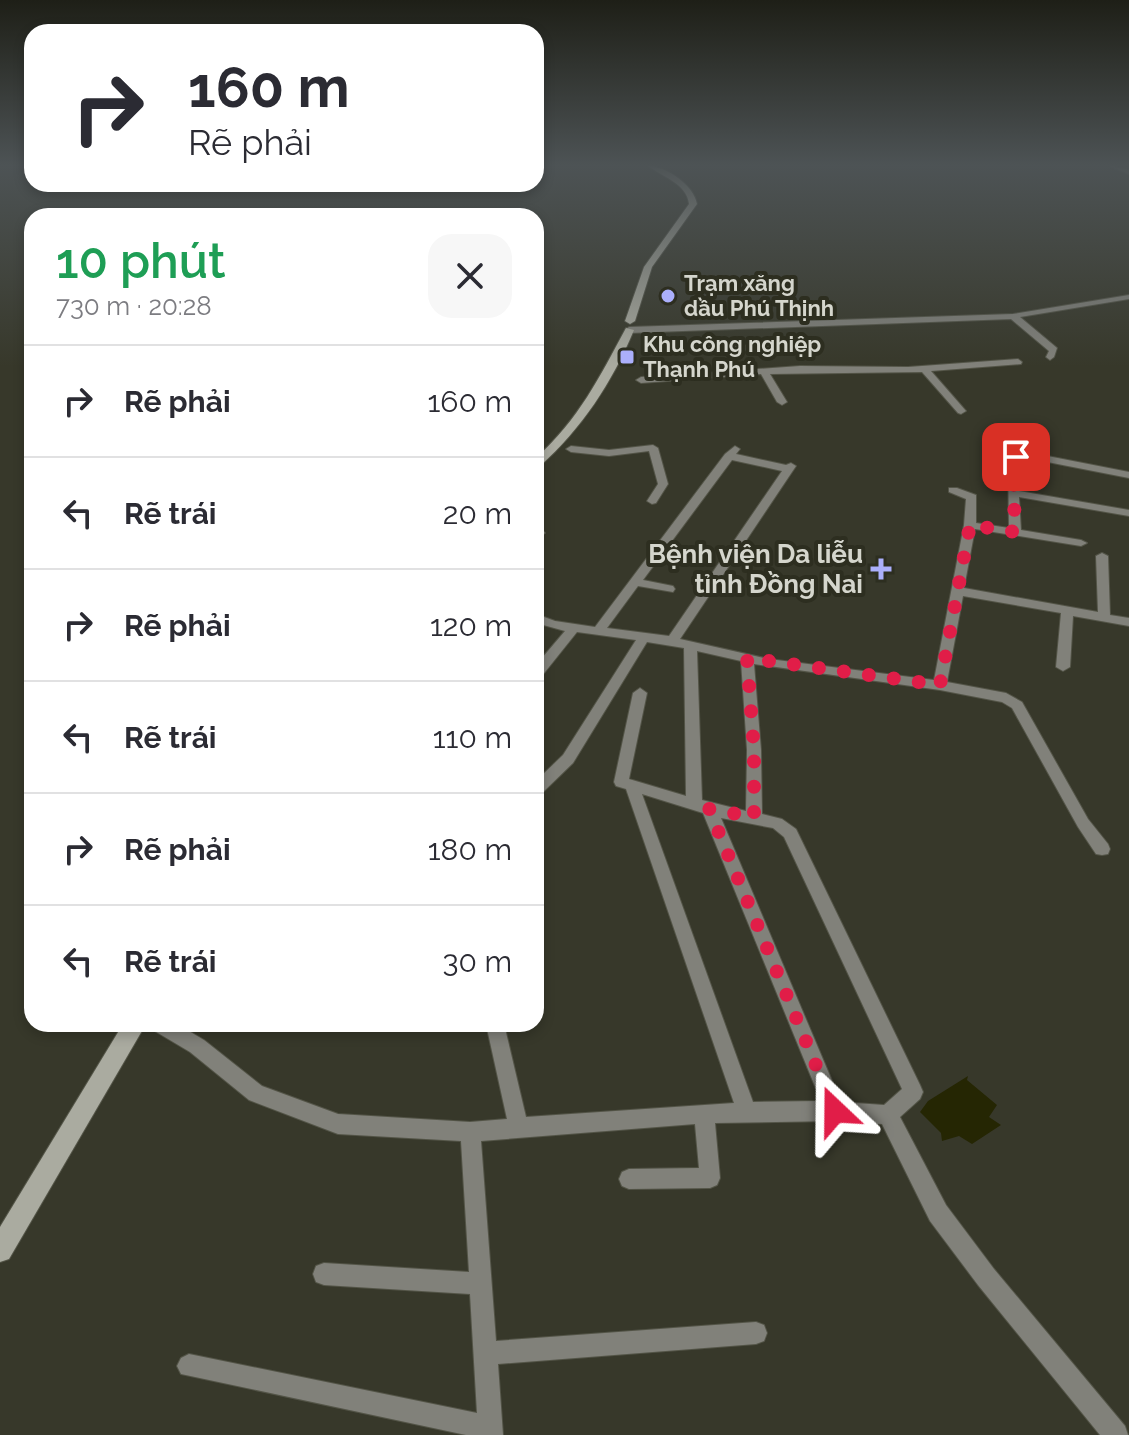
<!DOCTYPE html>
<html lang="vi">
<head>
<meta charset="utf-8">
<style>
  :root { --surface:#fff; --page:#f7f7f7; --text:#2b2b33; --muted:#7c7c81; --line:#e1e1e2 }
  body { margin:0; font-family:Raleway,sans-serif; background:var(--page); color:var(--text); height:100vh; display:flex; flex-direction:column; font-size:30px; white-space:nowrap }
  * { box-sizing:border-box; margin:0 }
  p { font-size:26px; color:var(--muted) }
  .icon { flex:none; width:44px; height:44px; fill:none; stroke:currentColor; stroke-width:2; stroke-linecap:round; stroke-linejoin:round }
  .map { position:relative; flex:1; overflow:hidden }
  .details { position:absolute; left:24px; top:208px; width:520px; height:824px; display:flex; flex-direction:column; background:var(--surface); border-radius:24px; box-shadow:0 4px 12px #0003 }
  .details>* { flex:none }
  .banner { position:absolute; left:24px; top:24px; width:520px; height:168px; border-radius:24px; box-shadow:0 4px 12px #0003; background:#fff; color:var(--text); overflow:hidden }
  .pin { position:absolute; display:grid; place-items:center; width:68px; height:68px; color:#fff; margin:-34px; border-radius:16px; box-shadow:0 4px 12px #0006 }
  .me { position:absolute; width:88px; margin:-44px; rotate:337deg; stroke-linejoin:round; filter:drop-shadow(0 0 6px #0008) }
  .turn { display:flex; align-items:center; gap:28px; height:168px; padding:0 32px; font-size:36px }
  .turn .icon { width:104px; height:104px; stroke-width:2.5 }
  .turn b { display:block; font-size:56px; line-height:68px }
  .round { display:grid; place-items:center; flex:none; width:84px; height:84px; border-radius:24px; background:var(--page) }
  .head { display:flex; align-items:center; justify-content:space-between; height:136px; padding:0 32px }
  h1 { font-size:48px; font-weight:600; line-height:60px; color:#1e9e55 }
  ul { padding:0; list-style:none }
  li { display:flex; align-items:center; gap:24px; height:112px; padding:0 32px; border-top:2px solid var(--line) }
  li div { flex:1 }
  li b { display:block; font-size:30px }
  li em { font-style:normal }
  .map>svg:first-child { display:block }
  .water { fill:#252603 }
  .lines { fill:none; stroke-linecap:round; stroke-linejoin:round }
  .street-casing { stroke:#535447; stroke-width:2 }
  .secondary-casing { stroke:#535447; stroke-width:2 }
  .street { fill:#81817a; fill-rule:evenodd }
  .secondary { fill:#aaaba0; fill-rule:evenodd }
  .route { stroke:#e11d48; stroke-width:14; stroke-dasharray:0 25.2 }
  .poi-dot { fill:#abaffb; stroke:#2d2e20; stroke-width:3 }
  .labels { text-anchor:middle; stroke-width:8; stroke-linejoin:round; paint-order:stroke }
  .far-poi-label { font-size:22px; font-weight:bold; fill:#d5d6cd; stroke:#2d2e20; text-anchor:start }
  .poi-label { font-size:26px; font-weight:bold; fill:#d5d6cd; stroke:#2d2e20; text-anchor:end }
</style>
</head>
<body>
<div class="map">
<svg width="1129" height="1435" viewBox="0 0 1129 1435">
  <rect width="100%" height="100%" fill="#37382a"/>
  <path class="water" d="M 968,1076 L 967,1080 L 997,1105 L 989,1117 L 1001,1125 L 972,1144 L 959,1136 L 942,1141 L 941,1133 L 920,1112 L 928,1101 Z"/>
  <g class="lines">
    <g class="street-casing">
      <g id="street">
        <path d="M 1110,166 L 1129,170 L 1129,174 L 1111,167 Z"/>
        <path d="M 1129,295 L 1129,299 L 1020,317 L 1057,348 L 1054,357 L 1050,360 L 1046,357 L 1049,351 L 1011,319 L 629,333 L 625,330 L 629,327 L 1013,314 Z"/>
        <path d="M 784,344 L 784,348 L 781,349 L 711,352 L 707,349 L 711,346 Z"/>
        <path d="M 1018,359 L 1022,362 L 1021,364 L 931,371 L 966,411 L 961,414 L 958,413 L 922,372 L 770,374 L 787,402 L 782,405 L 777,402 L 761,374 L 641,383 L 636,380 L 641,377 L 800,366 L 908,367 Z"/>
        <path d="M 653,445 L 658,448 L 668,484 L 656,503 L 652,504 L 647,501 L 658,484 L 649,451 L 609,456 L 571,452 L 566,449 L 571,446 L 609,450 Z"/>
        <path d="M 735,446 L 740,449 L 736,454 L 786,465 L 791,463 L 796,466 L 680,639 L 769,659 L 934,680 L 964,525 L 966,499 L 949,492 L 949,488 L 957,488 L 976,495 L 976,523 L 1009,528 L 1008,463 L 1012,455 L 1027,452 L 1129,472 L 1129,478 L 1027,458 L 1020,459 L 1019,491 L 1129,510 L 1129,516 L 1019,497 L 1021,530 L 1081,540 L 1087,543 L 1081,546 L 975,529 L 964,588 L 1098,612 L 1096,556 L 1102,553 L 1108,556 L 1110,615 L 1129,618 L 1129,626 L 1073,616 L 1070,667 L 1063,671 L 1056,667 L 1061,613 L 963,596 L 947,682 L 1006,693 L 1022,702 L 1088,819 L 1108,844 L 1110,849 L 1108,854 L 1102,855 L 1096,854 L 1078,827 L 1012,708 L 1002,702 L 940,690 L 754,664 L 761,750 L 762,814 L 782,819 L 796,829 L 920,1085 L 923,1092 L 920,1099 L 900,1117 L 946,1205 L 994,1269 L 1125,1426 L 1128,1435 L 1100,1435 L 978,1285 L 930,1221 L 882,1124 L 835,1121 L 715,1123 L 720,1178 L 717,1185 L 710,1188 L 629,1189 L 622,1186 L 619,1179 L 622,1172 L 629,1169 L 699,1168 L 695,1124 L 481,1141 L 496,1341 L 756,1322 L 764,1325 L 767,1333 L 764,1341 L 756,1344 L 498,1364 L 503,1435 L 466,1435 L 181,1374 L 177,1366 L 181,1358 L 189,1354 L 477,1413 L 470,1294 L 324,1285 L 316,1282 L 313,1274 L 316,1266 L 324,1263 L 469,1272 L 461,1141 L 338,1134 L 249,1100 L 190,1052 L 153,1030 L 151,1024 L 177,1024 L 204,1040 L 262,1086 L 338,1114 L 470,1122 L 507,1119 L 486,1024 L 504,1024 L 526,1117 L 734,1103 L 626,789 L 616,786 L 614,782 L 633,693 L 640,688 L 647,693 L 629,779 L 686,796 L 684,648 L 647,642 L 573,763 L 541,794 L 536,796 L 536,781 L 563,755 L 636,640 L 577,632 L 541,677 L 536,679 L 536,665 L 565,631 L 536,623 L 536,614 L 555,621 L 595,627 L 725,454 ZM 732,460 L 782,471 L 669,636 L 607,628 L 638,586 L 673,592 L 675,589 L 673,586 L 643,580 ZM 697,651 L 741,661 L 747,750 L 746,811 L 702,800 ZM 642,794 L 703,813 L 821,1101 L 753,1102 ZM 721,818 L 773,828 L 784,837 L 902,1089 L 884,1105 L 841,1102 Z"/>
        <path d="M 536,530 L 543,531 L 545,533 L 536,539 Z"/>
      </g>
    </g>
    <g class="secondary-casing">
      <g id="secondary">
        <path d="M 648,166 C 666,166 694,185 697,204 L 652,267 L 635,321 L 630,324 L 625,321 L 644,267 L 689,204 C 687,184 663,177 648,166 Z"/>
        <path d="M 626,328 L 634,330 C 612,383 582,428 540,466 L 536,468 L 536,458 C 579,419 599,378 626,328 Z"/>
        <path d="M 123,1024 L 146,1024 L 9,1259 L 0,1262 L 0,1227 Z"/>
      </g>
    </g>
    <use href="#street" class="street"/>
    <use href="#secondary" class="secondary"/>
  </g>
  <linearGradient id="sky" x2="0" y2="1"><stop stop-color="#1e1f17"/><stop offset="0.45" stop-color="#4d5355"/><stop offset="1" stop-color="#4d5355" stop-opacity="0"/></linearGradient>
  <rect width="1129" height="367" fill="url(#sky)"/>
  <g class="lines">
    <path class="route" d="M 835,1111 L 709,809 L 754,817 L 754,750 L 747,658 L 940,685 L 970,525 L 1015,532 L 1013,463 L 1016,457"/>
  </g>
  <g class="poi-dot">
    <circle cx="668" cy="296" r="8"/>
    <rect x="619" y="349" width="16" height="16" rx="4"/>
    <path d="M877 557h8v8h8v8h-8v8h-8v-8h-8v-8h8z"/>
  </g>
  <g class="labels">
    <g class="far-poi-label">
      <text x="684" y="291">Trạm xăng<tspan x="684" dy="25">dầu Phú Thịnh</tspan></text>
      <text x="643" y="352">Khu công nghiệp<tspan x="643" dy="25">Thạnh Phú</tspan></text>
    </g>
    <g class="poi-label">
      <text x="863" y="563">Bệnh viện Da liễu<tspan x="863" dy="30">tỉnh Đồng Nai</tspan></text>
    </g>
  </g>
</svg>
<div class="pin" style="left:1016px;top:457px;background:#d93025"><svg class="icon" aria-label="arrive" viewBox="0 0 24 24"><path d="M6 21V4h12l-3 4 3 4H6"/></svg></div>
<svg class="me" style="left:835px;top:1111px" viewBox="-20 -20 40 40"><path d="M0-17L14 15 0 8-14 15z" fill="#e11d48" stroke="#fff" stroke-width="4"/></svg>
<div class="banner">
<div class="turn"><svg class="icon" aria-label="right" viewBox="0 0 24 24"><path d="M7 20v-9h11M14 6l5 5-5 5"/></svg><div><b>160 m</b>Rẽ phải</div></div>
</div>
<section class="details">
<div class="head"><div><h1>10 phút</h1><p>730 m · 20:28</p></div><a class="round"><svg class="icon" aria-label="close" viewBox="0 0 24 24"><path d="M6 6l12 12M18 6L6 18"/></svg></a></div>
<ul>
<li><svg class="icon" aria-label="right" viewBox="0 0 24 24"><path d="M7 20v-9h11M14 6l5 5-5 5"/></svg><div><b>Rẽ phải</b></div><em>160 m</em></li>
<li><svg class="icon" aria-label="left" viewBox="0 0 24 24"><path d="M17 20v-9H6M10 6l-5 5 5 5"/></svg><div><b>Rẽ trái</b></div><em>20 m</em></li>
<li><svg class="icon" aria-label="right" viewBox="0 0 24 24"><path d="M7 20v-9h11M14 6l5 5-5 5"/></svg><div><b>Rẽ phải</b></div><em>120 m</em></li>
<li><svg class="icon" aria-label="left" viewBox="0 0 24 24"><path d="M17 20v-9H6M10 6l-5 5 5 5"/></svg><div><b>Rẽ trái</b></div><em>110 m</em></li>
<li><svg class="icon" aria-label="right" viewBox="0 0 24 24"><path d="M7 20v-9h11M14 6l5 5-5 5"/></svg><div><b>Rẽ phải</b></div><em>180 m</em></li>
<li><svg class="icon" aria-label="left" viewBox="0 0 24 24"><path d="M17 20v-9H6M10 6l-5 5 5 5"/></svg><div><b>Rẽ trái</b></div><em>30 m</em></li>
</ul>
</section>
</div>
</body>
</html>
